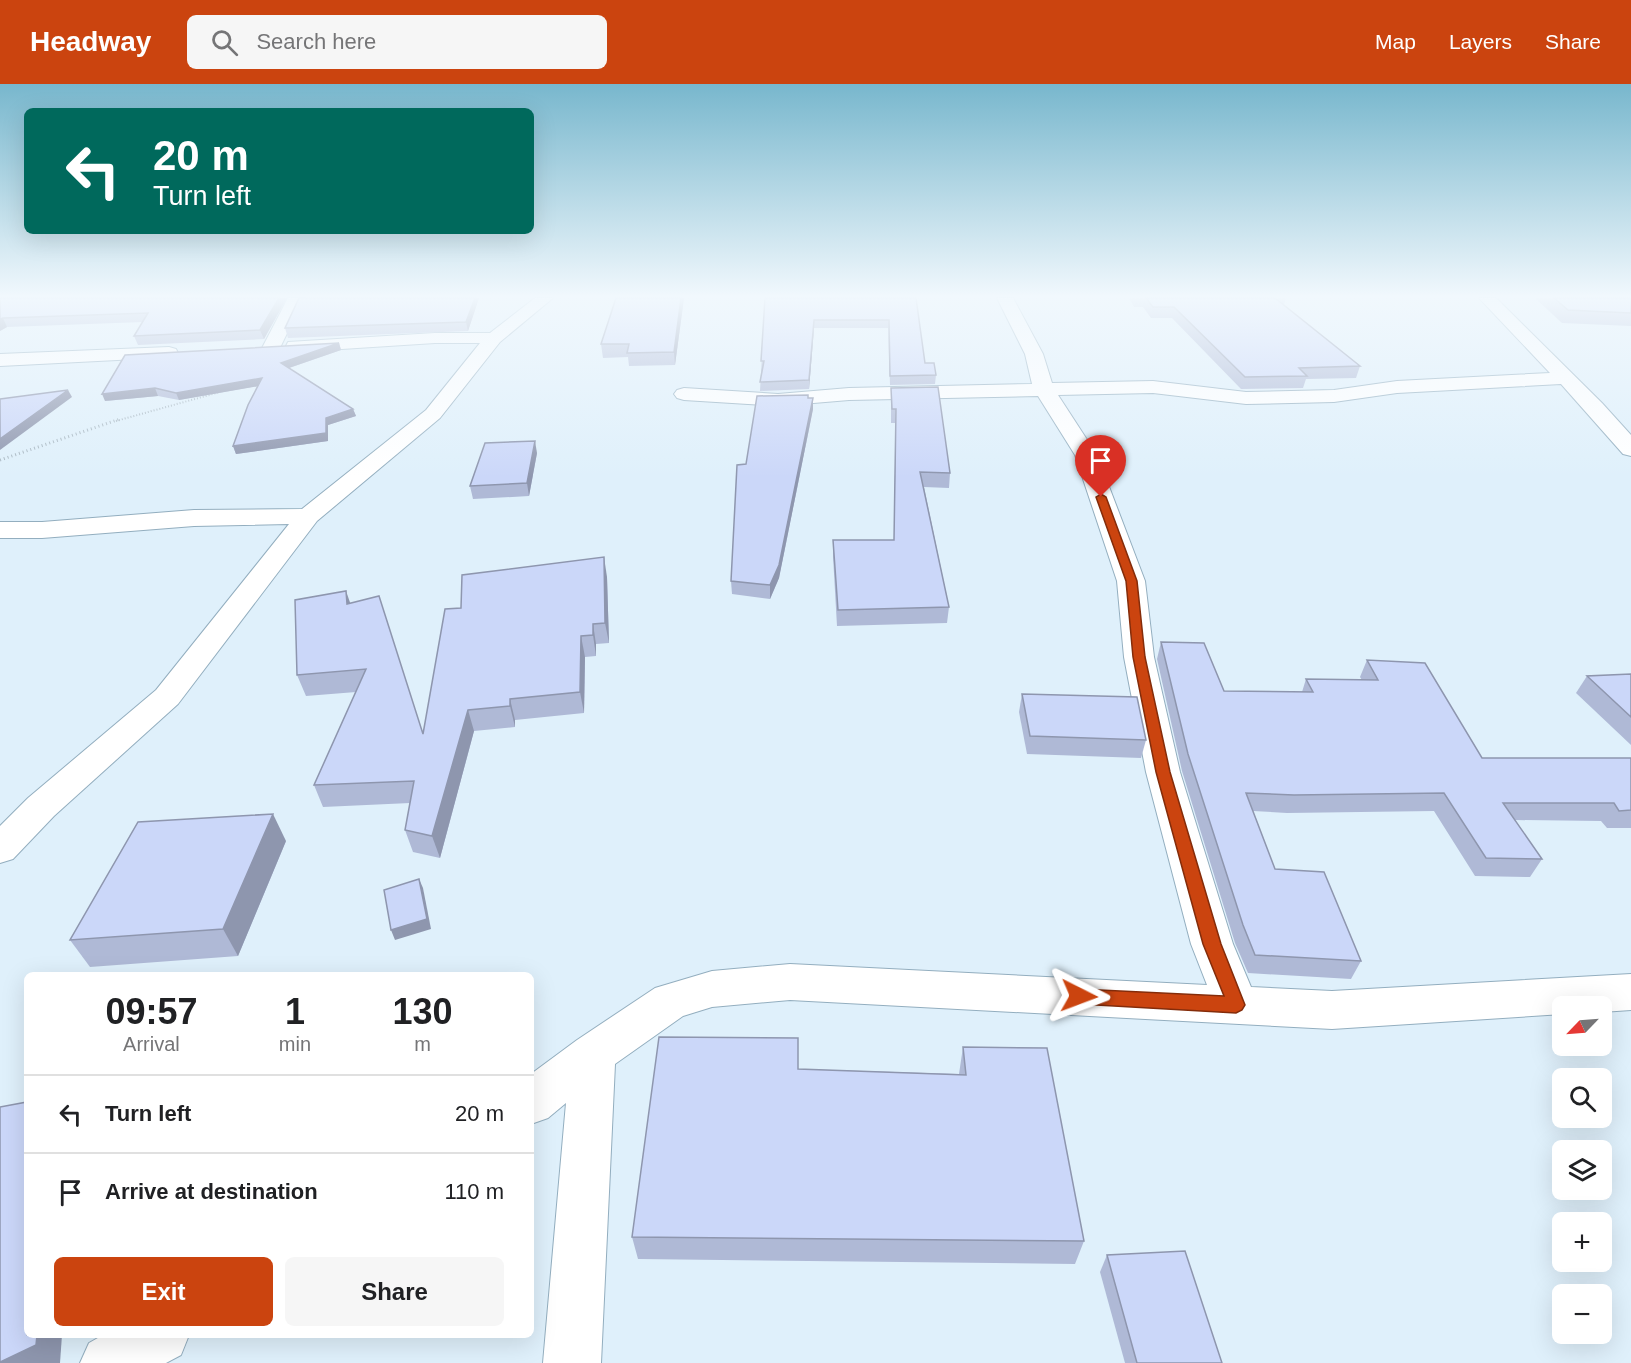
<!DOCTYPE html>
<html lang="en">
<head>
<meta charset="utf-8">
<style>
  :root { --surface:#fff; --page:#f6f6f6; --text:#202124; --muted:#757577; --line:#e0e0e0; --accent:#cb440f }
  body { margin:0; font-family:Helvetica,sans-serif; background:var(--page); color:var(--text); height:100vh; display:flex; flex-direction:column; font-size:22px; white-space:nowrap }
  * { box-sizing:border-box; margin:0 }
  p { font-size:20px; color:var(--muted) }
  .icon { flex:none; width:33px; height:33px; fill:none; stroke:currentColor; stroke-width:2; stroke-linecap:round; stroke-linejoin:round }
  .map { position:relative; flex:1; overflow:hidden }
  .details { position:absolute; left:24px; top:888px; width:510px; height:366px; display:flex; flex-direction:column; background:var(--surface); border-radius:9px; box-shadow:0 6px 24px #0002 }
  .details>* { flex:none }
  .hud { position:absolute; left:24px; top:24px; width:510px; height:126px; border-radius:9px; box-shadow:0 6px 24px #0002; background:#00695c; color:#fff; overflow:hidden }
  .needle { width:39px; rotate:245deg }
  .controls { position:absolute; left:1552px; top:912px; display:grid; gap:12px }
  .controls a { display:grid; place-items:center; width:60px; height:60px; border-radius:9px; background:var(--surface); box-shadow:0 6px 24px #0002; font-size:30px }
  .pin { position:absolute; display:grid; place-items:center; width:51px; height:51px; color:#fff; margin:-62px -26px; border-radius:50% 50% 50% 0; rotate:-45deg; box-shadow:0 0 6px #0007 }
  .pin .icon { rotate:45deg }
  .me { position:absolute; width:66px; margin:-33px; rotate:93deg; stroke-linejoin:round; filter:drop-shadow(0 0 4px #0008) }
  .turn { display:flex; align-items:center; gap:21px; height:126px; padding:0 30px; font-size:27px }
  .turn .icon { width:78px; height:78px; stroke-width:2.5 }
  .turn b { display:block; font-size:42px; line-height:51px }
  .eta { display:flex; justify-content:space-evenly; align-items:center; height:102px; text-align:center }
  .eta b { font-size:36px; font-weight:600; line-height:42px }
  .cta { display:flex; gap:12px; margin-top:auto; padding:12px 30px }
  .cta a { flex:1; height:69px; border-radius:9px; background:var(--accent); color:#fff; font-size:24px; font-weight:600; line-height:69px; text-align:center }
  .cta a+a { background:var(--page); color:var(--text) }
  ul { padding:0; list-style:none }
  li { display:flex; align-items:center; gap:18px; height:78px; padding:0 30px; border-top:2px solid var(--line) }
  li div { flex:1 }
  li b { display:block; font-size:22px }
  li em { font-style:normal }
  header { display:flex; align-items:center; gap:36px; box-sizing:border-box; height:84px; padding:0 30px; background:var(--accent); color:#fff }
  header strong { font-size:28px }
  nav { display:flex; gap:33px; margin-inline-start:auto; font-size:21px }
  .search { width:420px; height:54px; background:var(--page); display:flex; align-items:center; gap:15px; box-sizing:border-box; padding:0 21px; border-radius:9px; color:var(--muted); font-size:22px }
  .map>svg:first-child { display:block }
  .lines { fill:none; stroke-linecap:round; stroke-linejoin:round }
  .minor-casing { stroke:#93aebf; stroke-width:2 }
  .path-far1 { stroke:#a7b6c0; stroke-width:2; stroke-dasharray:1 2; stroke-linecap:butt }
  .path { stroke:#a7b6c0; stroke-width:3; stroke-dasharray:1 3; stroke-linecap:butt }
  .minor { fill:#fff; fill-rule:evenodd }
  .wall { fill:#afb9d6 }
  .shaded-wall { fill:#8e96ae }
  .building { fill:#cbd7f9; stroke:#8e96ae; stroke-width:1.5 }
  .route { fill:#cb440f; stroke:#842c0a; stroke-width:1.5 }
</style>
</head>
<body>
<header>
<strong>Headway</strong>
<div class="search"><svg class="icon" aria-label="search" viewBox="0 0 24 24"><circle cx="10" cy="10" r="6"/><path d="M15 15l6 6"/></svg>Search here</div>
<nav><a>Map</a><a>Layers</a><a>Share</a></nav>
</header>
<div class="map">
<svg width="1631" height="1279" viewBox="0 0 1631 1279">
  <rect width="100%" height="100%" fill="#dff0fb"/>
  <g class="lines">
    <g class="minor-casing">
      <g id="minor">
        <path d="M 288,214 L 304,214 L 278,268 L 264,268 L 262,264 Z"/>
        <path d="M 535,214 L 553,214 L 500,258 L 440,334 L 317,437 L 178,620 L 54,732 L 13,775 L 0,779 L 0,742 L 28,714 L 156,606 L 289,440 L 194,442 L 42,454 L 0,454 L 0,438 L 42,438 L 194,426 L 302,425 L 426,326 L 480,259 L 435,259 L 295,268 L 288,266 L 286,262 L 288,258 L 435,249 L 490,249 Z"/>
        <path d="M 997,214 L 1013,214 L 1043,270 L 1052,299 L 1153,297 L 1246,308 L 1334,306 L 1397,297 L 1550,289 L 1479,214 L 1496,214 L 1602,319 L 1631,351 L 1631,372 L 1623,370 L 1561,300 L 1397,309 L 1334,318 L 1246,320 L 1153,309 L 1058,311 L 1097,371 L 1145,497 L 1154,573 L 1180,688 L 1233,860 L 1251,903 L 1332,907 L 1631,890 L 1631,926 L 1602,928 L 1602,922 L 1563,922 L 1563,930 L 1332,945 L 790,916 L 712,923 L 683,932 L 615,980 L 601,1279 L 543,1279 L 566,1019 L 548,1034 L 531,1040 L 531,990 L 577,956 L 655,904 L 712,887 L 790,880 L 1207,901 L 1191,860 L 1146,688 L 1124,573 L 1117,497 L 1075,371 L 1038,312 L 849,316 L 778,322 L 684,316 L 677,314 L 674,310 L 677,306 L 684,304 L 778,310 L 849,304 L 1032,300 L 1025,270 Z"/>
        <path d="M 169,263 L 176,265 L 178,269 L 176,273 L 0,282 L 0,270 Z"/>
        <path d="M 103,1251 L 189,1251 L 181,1271 L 166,1279 L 80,1279 L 89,1259 Z"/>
      </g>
    </g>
    <path class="path-far1" d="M 116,337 L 220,308"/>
    <path class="path" d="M 0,376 L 120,335"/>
    <use href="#minor" class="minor"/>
  </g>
  <g class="wall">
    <path d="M 0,214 L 287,214 L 264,255 L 138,261 L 134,252 L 143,238 L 7,243 L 0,247 Z"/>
    <path d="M 479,214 L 468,247 L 288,254 L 285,244 Z"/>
    <path d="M 616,214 L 684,214 L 675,281 L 629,282 L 628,273 L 603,274 L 601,260 Z"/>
    <path d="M 765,214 L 916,214 L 925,279 L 936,291 L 935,300 L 890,301 L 888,244 L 814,244 L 809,305 L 760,307 Z"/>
    <path d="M 1129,214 L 1286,214 L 1284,221 L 1360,282 L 1356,294 L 1306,295 L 1303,304 L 1241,305 L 1172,234 L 1151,234 L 1143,223 L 1134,223 Z"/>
    <path d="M 1535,214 L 1631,214 L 1631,242 L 1562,239 Z"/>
    <path d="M 339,259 L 341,266 L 289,284 L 353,325 L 356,332 L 328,341 L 328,357 L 236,370 L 233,362 L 258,302 L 179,316 L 158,312 L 105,317 Z"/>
    <path d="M 891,304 L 950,389 L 949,404 L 924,403 L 949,523 L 947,539 L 837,542 L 833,472 L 833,456 L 894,456 L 896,339 L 891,339 Z"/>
    <path d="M 808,314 L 813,314 L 813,325 L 779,494 L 770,515 L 732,510 L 731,497 Z"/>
    <path d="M 537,369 L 529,412 L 473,415 L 470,402 Z"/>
    <path d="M 607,493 L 609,559 L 596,560 L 596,572 L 585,573 L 584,629 L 515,636 L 515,643 L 474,647 L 440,774 L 413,768 L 405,746 L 410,719 L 323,723 L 314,701 L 356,608 L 306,612 L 297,591 L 350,519 L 423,650 L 461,524 Z"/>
    <path d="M 1161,558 L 1224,607 L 1302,608 L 1306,595 L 1362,596 L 1360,593 L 1367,576 L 1482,674 L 1631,674 L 1631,744 L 1607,744 L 1601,737 L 1515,736 L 1542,775 L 1530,793 L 1475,792 L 1434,727 L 1287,729 L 1253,727 L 1275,785 L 1361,877 L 1351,895 L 1248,889 L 1235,859 L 1182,687 L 1157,575 Z"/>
    <path d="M 1631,590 L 1631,661 L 1576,609 L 1587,592 Z"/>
    <path d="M 1022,610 L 1146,656 L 1141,674 L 1027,670 L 1019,628 Z"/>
    <path d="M 286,757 L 238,872 L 90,883 L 70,856 Z"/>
    <path d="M 963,963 L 1084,1157 L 1075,1180 L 638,1175 L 632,1153 L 799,985 L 959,990 Z"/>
    <path d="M 1107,1171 L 1222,1279 L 1125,1279 L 1100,1188 Z"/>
  </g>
  <g class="shaded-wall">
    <path d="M 279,214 L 287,214 L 264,255 L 260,246 Z"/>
    <path d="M 475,214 L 479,214 L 468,247 L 466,238 Z"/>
    <path d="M 681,214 L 684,214 L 675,281 L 674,268 Z"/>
    <path d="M 3,234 L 7,243 L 0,247 L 0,235 Z"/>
    <path d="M 814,236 L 814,244 L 809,305 L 809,296 Z"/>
    <path d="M 339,259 L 341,266 L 283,286 L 281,279 Z"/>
    <path d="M 262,294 L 265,301 L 179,316 L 176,309 Z"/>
    <path d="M 155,304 L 158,312 L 105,317 L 102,310 Z"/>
    <path d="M 68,306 L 72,313 L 0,366 L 0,355 Z"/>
    <path d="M 813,314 L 813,325 L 779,494 L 770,515 L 770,501 Z"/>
    <path d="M 353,325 L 356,332 L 328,341 L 328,357 L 236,370 L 233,362 Z"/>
    <path d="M 535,357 L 537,369 L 529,412 L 527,399 Z"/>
    <path d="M 604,473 L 607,493 L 609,559 L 605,539 Z"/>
    <path d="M 346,507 L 353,527 L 347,520 Z"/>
    <path d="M 593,540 L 596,560 L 596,572 L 593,551 Z"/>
    <path d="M 581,552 L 585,573 L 584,629 L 580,608 Z"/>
    <path d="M 510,615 L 515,636 L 515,643 L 510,622 Z"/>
    <path d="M 468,626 L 474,647 L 440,774 L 432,752 Z"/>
    <path d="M 273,730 L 286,757 L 238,872 L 223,845 Z"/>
    <path d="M 419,795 L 423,804 L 431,845 L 395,856 L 391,846 Z"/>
    <path d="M 37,1251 L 62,1251 L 60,1279 L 0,1279 L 0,1278 Z"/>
  </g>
  <g class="building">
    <path d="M 0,214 L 279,214 L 260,246 L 134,252 L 148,229 L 3,234 L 0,235 Z"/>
    <path d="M 299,214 L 475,214 L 466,238 L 285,244 Z"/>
    <path d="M 616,214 L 681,214 L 674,268 L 627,269 L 629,260 L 601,260 Z"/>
    <path d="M 765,214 L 916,214 L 925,279 L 934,279 L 936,291 L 890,292 L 889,236 L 814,236 L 809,296 L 760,298 L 764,277 L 761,277 Z"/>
    <path d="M 1146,214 L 1275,214 L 1360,282 L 1299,284 L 1307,292 L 1245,293 L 1174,223 L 1153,223 Z"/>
    <path d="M 1554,214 L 1631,214 L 1631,229 L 1568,226 Z"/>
    <path d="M 339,259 L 281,279 L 353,325 L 326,334 L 326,349 L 233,362 L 248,321 L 262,294 L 176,309 L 155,304 L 102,310 L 125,271 Z"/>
    <path d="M 938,303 L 950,389 L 920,388 L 949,523 L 838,526 L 833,456 L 894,456 L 896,325 L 892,325 L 891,304 Z"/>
    <path d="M 68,306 L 0,355 L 0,315 Z"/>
    <path d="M 808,311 L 808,314 L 813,314 L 779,481 L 770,501 L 731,497 L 737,381 L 746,380 L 757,312 Z"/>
    <path d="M 535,357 L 527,399 L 470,402 L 485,359 Z"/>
    <path d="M 604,473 L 605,539 L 593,540 L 593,551 L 581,552 L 580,608 L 510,615 L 510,622 L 468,626 L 432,752 L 405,746 L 414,697 L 314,701 L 366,585 L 297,591 L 295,516 L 346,507 L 347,520 L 379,512 L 423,650 L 445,525 L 461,524 L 462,491 Z"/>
    <path d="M 1161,558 L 1204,559 L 1224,607 L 1313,608 L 1306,595 L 1378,596 L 1367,576 L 1425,579 L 1482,674 L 1631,674 L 1631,726 L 1619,727 L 1614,719 L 1503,719 L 1542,775 L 1486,774 L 1444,709 L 1294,711 L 1246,709 L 1275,785 L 1324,788 L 1361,877 L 1255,871 L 1243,841 L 1188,670 Z"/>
    <path d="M 1631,590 L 1631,633 L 1587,592 Z"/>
    <path d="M 1022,610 L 1137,613 L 1146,656 L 1030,652 Z"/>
    <path d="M 273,730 L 223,845 L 70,856 L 138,738 Z"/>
    <path d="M 419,795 L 427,835 L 391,846 L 384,806 Z"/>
    <path d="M 659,953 L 798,954 L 798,985 L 966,991 L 963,963 L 1047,964 L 1084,1157 L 632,1153 Z"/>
    <path d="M 27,1018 L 27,1251 L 37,1251 L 36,1261 L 0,1278 L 0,1023 Z"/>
    <path d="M 1185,1167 L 1222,1279 L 1137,1279 L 1107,1171 Z"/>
  </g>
  <linearGradient id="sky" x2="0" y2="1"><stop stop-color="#78b7cd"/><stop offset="0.54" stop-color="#f1f8fd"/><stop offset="1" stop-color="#f1f8fd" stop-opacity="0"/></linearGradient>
  <rect width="1631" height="393" fill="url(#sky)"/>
  <path class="route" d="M 1101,410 L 1106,413 L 1137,497 L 1145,573 L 1170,688 L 1221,860 L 1245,921 L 1242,926 L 1236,929 L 1079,920 L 1072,918 L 1070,912 L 1072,907 L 1079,905 L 1224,912 L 1203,860 L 1156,688 L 1133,573 L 1126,497 L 1096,413 Z"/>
</svg>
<div class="controls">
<a><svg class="needle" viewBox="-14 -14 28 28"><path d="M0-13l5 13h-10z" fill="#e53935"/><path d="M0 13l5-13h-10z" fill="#757577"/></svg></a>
<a><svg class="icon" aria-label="search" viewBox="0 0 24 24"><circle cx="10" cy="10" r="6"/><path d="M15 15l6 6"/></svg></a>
<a><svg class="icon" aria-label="layers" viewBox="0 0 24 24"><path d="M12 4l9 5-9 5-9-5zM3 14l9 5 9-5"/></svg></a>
<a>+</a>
<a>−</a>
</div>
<div class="pin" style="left:1101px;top:413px;background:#d93025"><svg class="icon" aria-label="arrive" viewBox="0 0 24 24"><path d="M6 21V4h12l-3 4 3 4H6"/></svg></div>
<svg class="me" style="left:1079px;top:912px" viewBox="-20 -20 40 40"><path d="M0-17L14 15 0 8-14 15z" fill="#cb440f" stroke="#fff" stroke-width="4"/></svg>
<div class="hud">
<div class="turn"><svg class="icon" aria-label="left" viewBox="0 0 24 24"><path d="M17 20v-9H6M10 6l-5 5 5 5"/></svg><div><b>20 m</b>Turn left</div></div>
</div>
<section class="details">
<div class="eta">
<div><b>09:57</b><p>Arrival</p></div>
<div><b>1</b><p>min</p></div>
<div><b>130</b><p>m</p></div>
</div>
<ul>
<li><svg class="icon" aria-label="left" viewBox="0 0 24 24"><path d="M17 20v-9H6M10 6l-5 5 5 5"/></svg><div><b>Turn left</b></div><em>20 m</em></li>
<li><svg class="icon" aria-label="arrive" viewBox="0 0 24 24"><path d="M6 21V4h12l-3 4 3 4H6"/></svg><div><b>Arrive at destination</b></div><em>110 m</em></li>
</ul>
<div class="cta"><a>Exit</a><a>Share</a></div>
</section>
</div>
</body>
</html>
